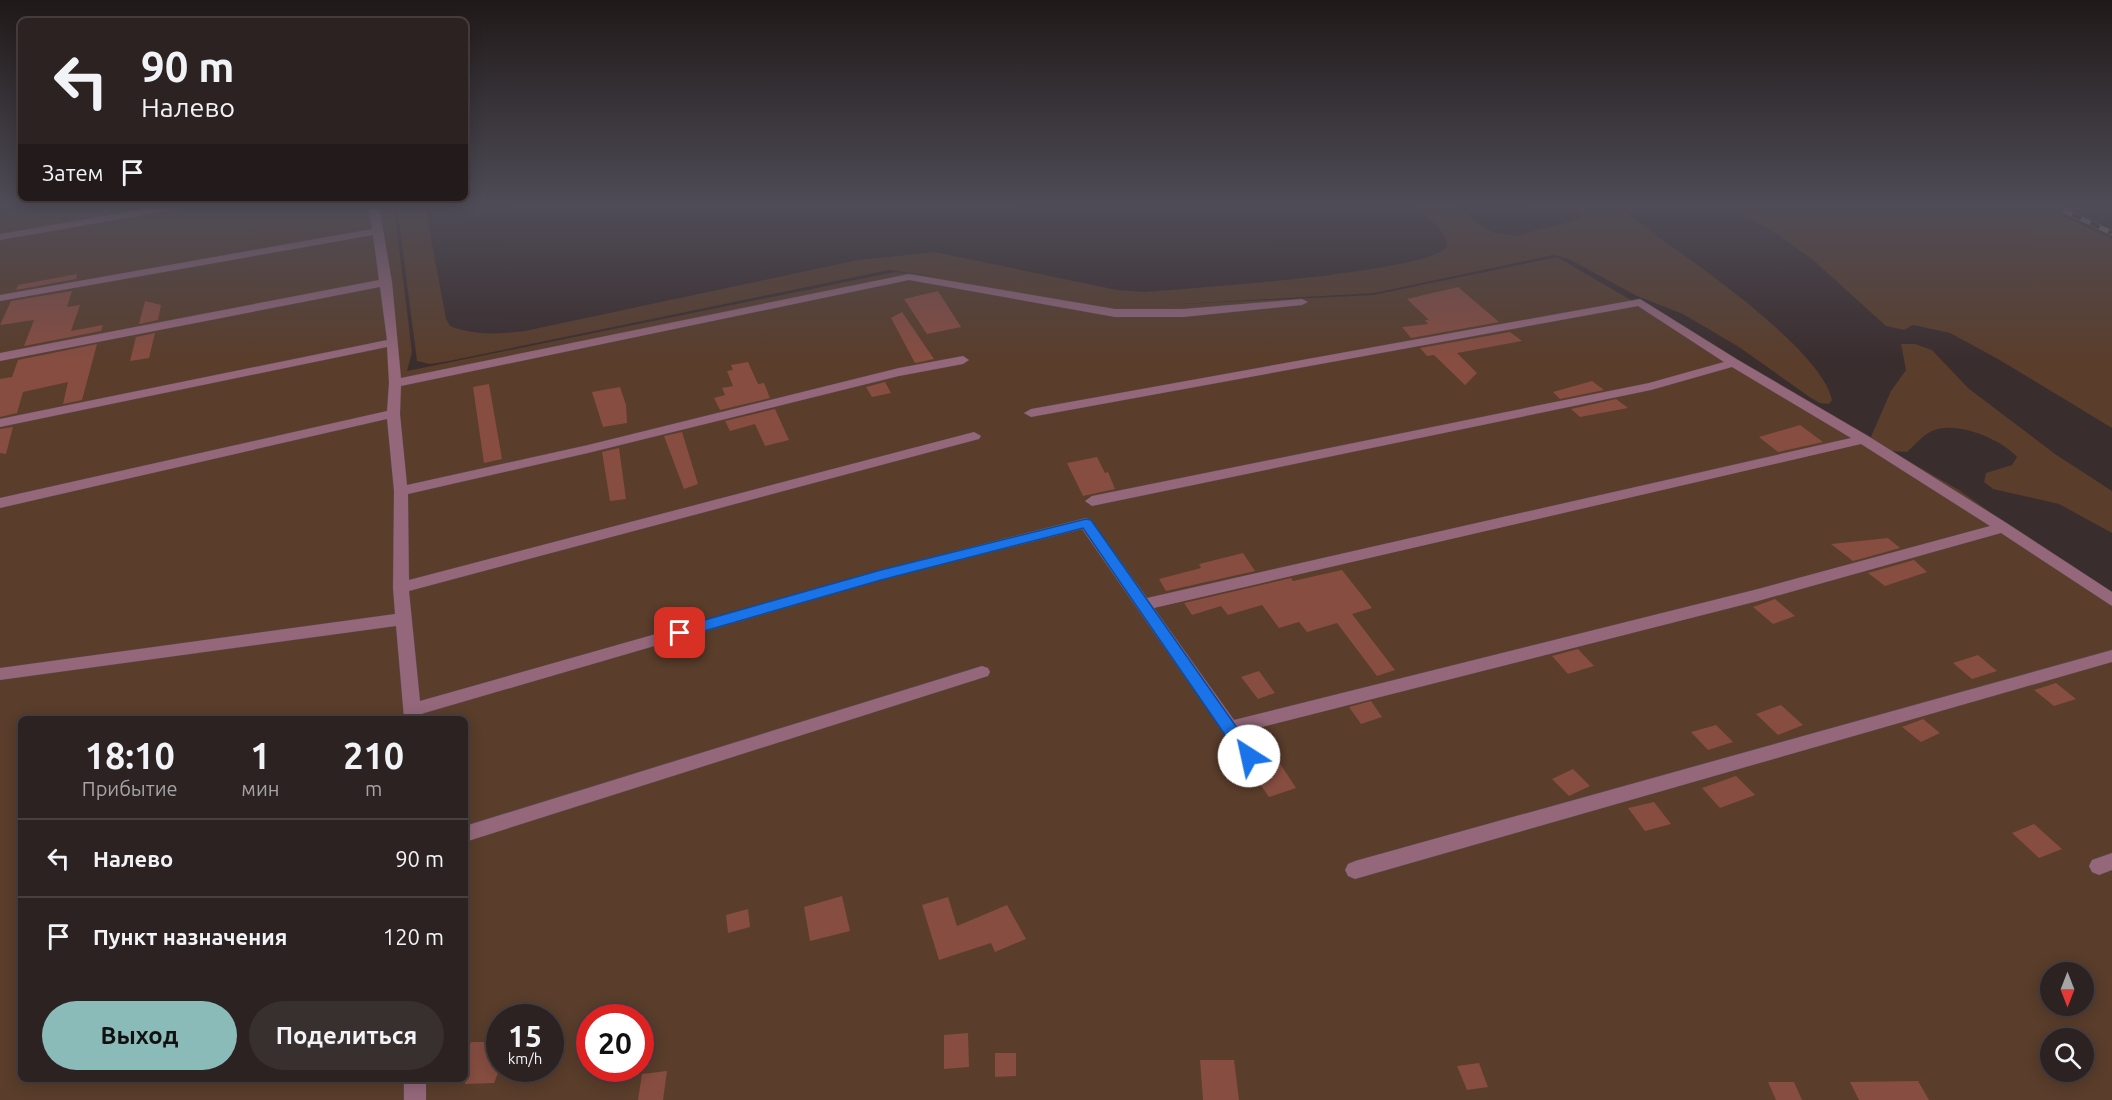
<!DOCTYPE html>
<html lang="ru">
<head>
<meta charset="utf-8">
<style>
  :root { --surface:#2c2222; --page:#382f2f; --text:#f1f3f6; --muted:#a6a4a5; --line:#483f40; --accent:#8bbbb9 }
  body { margin:0; font-family:Ubuntu,sans-serif; background:var(--page); color:var(--text); height:100vh; display:flex; flex-direction:column; font-size:22px; white-space:nowrap }
  * { box-sizing:border-box; margin:0 }
  p { font-size:20px; color:var(--muted) }
  .icon { flex:none; width:33px; height:33px; fill:none; stroke:currentColor; stroke-width:2; stroke-linecap:round; stroke-linejoin:round }
  .map { position:relative; flex:1; overflow:hidden }
  .details { position:absolute; left:18px; top:716px; width:450px; height:366px; display:flex; flex-direction:column; background:var(--surface); border-radius:9px; box-shadow:0 3px 15px #0003,0 0 0 2px var(--line) }
  .details>* { flex:none }
  .hud { position:absolute; left:18px; top:18px; width:450px; height:183px; border-radius:9px; box-shadow:0 3px 15px #0003,0 0 0 2px var(--line); background:#2c2222; color:var(--text); overflow:hidden }
  .needle { width:39px; rotate:180deg }
  .fabs { position:absolute; left:2040px; top:962px; display:grid; gap:12px }
  .fabs a { display:grid; place-items:center; width:54px; height:54px; border-radius:50%; background:var(--surface); box-shadow:0 3px 15px #0003,0 0 0 2px var(--line); font-size:30px }
  .speed { position:absolute; left:486px; top:1004px; display:flex; gap:12px; font-size:30px; font-weight:700; text-align:center }
  .speed>* { display:grid; place-content:center; width:78px; height:78px; border-radius:50%; background:var(--surface); box-shadow:0 3px 15px #0003,0 0 0 2px var(--line); line-height:1 }
  .speed small { font-size:15px; font-weight:400 }
  .speed .limit { border:9px solid #d22; background:#fff; color:#111 }
  .pin { position:absolute; display:grid; place-items:center; width:51px; height:51px; color:#fff; margin:-26px; border-radius:12px; box-shadow:0 3px 9px #0006 }
  .me { position:absolute; width:66px; margin:-33px; rotate:325deg; stroke-linejoin:round; filter:drop-shadow(0 0 4px #0008) }
  .turn { display:flex; align-items:center; gap:21px; height:126px; padding:0 24px; font-size:27px }
  .turn .icon { width:78px; height:78px; stroke-width:2.5 }
  .turn b { display:block; font-size:42px; line-height:51px }
  .then { display:flex; align-items:center; height:57px; padding:0 24px; background:#0003; gap:12px; font-size:22px }
  .eta { display:flex; justify-content:space-evenly; align-items:center; height:102px; text-align:center }
  .eta b { font-size:36px; font-weight:700; line-height:42px }
  .cta { display:flex; gap:12px; margin-top:auto; padding:12px 24px }
  .cta a { flex:1; height:69px; border-radius:36px; background:var(--accent); color:#111; font-size:24px; font-weight:700; line-height:69px; text-align:center }
  .cta a+a { background:var(--page); color:var(--text) }
  ul { padding:0; list-style:none }
  li { display:flex; align-items:center; gap:18px; height:78px; padding:0 24px; border-top:2px solid var(--line) }
  li div { flex:1 }
  li b { display:block; font-size:22px }
  li em { font-style:normal }
  .map>svg:first-child { display:block }
  .green { fill:#5a3d2b; fill-rule:evenodd }
  .building { fill:#874d41 }
  .lines { fill:none; stroke-linecap:round; stroke-linejoin:round }
  .minor-casing { stroke:#55494a; stroke-width:1 }
  .minor { fill:#94677a; fill-rule:evenodd }
  .rail-casing { stroke:#8f8484; stroke-width:5 }
  .rail { stroke:#302324; stroke-width:4; stroke-dasharray:10; stroke-linecap:butt }
  .route { fill:#1a73e8; stroke:#114b97; stroke-width:1.5 }
</style>
</head>
<body>
<div class="map">
<svg width="2112" height="1100" viewBox="0 0 2112 1100">
  <rect width="100%" height="100%" fill="#3a2d2e"/>
  <g class="green">
    <path d="M 0,206 L 394,206 L 412,352 L 407,371 L 895,272 L 940,277 L 889,270 L 449,361 L 430,364 L 417,361 L 397,206 L 425,206 L 446,319 L 450,326 C 476,336 498,334 525,331 L 858,260 L 935,252 L 1117,290 L 1146,292 C 1192,288 1426,273 1447,247 C 1446,229 1427,217 1414,206 L 1455,206 L 1486,229 L 1494,233 L 1516,236 L 1577,220 L 1581,216 L 1578,206 C 1589,206 1606,203 1615,207 C 1632,214 1649,230 1664,241 C 1704,269 1823,353 1832,400 L 1829,404 L 1820,403 L 1811,398 L 1739,347 L 1683,314 L 1637,296 L 1569,259 L 1554,255 L 1374,293 L 1163,305 L 1373,295 L 1557,257 L 1870,439 L 1891,391 L 1906,370 L 1901,344 L 1915,344 L 1932,350 L 1968,388 L 2055,454 L 2112,491 L 2112,533 L 2059,504 L 1993,489 L 1984,482 L 1986,473 L 2012,465 L 2017,457 C 2001,439 1956,420 1932,431 C 1923,435 1915,445 1907,452 L 1891,451 L 1959,490 L 2112,598 L 2112,1100 L 0,1100 ZM 21,718 L 465,718 L 465,1078 L 21,1078 ZM 2050,972 L 2084,972 L 2084,1005 L 2050,1005 ZM 500,1017 L 550,1017 L 550,1068 L 500,1068 ZM 590,1017 L 640,1017 L 640,1068 L 590,1068 ZM 2050,1038 L 2084,1038 L 2084,1071 L 2050,1071 Z"/>
    <path d="M 1729,206 L 2041,206 L 2112,239 L 2112,428 L 1998,359 L 1950,333 L 1913,325 L 1904,330 L 1886,326 L 1812,259 L 1772,231 Z"/>
  </g>
  <g class="building">
    <path d="M 77,274 L 76,279 L 16,290 L 18,285 Z"/>
    <path d="M 1458,287 L 1499,322 L 1411,338 L 1402,327 L 1428,324 L 1425,320 L 1429,320 L 1407,299 Z"/>
    <path d="M 72,291 L 67,307 L 80,305 L 71,331 L 103,325 L 101,331 L 24,346 L 34,320 L 0,325 L 11,301 Z"/>
    <path d="M 938,291 L 961,327 L 927,334 L 904,299 Z"/>
    <path d="M 145,301 L 161,305 L 158,320 L 139,324 Z"/>
    <path d="M 902,312 L 934,359 L 915,363 L 891,318 Z"/>
    <path d="M 1510,332 L 1522,341 L 1457,353 L 1477,373 L 1465,385 L 1434,355 L 1427,356 L 1420,348 Z"/>
    <path d="M 155,333 L 149,358 L 130,361 L 136,337 Z"/>
    <path d="M 97,344 L 82,400 L 63,404 L 68,382 L 23,392 L 17,413 L 0,417 L 0,379 L 12,377 L 18,360 Z"/>
    <path d="M 748,362 L 758,384 L 764,383 L 770,398 L 720,410 L 714,398 L 725,395 L 722,388 L 733,386 L 727,371 L 733,370 L 731,365 Z"/>
    <path d="M 1592,381 L 1604,390 L 1560,399 L 1553,392 Z"/>
    <path d="M 885,382 L 891,393 L 872,397 L 866,387 Z"/>
    <path d="M 489,384 L 502,459 L 484,463 L 473,387 Z"/>
    <path d="M 620,387 L 626,405 L 627,423 L 603,427 L 592,392 Z"/>
    <path d="M 1616,399 L 1628,408 L 1580,417 L 1571,409 Z"/>
    <path d="M 775,409 L 789,440 L 765,446 L 755,424 L 730,431 L 725,421 Z"/>
    <path d="M 1800,425 L 1823,442 L 1778,452 L 1759,437 Z"/>
    <path d="M 13,427 L 6,454 L 0,453 L 0,429 Z"/>
    <path d="M 682,432 L 698,484 L 684,489 L 664,436 Z"/>
    <path d="M 619,448 L 626,499 L 610,501 L 602,452 Z"/>
    <path d="M 1097,457 L 1105,473 L 1108,472 L 1115,489 L 1083,496 L 1067,463 Z"/>
    <path d="M 1888,538 L 1900,548 L 1853,561 L 1831,544 Z"/>
    <path d="M 1243,553 L 1255,571 L 1166,591 L 1159,579 L 1201,568 L 1199,564 Z"/>
    <path d="M 1914,560 L 1927,572 L 1885,586 L 1868,573 Z"/>
    <path d="M 1342,570 L 1372,608 L 1352,614 L 1395,670 L 1377,676 L 1337,623 L 1307,632 L 1299,622 L 1279,628 L 1262,605 L 1228,615 L 1221,606 L 1192,615 L 1184,603 L 1291,578 L 1293,581 Z"/>
    <path d="M 1775,599 L 1795,616 L 1773,624 L 1753,607 Z"/>
    <path d="M 1578,649 L 1594,666 L 1568,674 L 1552,656 Z"/>
    <path d="M 1978,655 L 1997,671 L 1972,679 L 1953,663 Z"/>
    <path d="M 1259,671 L 1275,693 L 1258,699 L 1241,677 Z"/>
    <path d="M 2056,683 L 2076,699 L 2054,706 L 2034,690 Z"/>
    <path d="M 1371,701 L 1382,717 L 1361,724 L 1349,707 Z"/>
    <path d="M 1781,705 L 1803,725 L 1778,735 L 1756,714 Z"/>
    <path d="M 1923,719 L 1940,733 L 1921,742 L 1902,727 Z"/>
    <path d="M 1716,725 L 1733,742 L 1708,750 L 1691,732 Z"/>
    <path d="M 1277,759 L 1296,788 L 1269,797 L 1250,769 Z"/>
    <path d="M 1573,769 L 1590,786 L 1569,796 L 1552,779 Z"/>
    <path d="M 1736,776 L 1755,795 L 1720,808 L 1702,788 Z"/>
    <path d="M 1654,802 L 1671,824 L 1645,831 L 1628,808 Z"/>
    <path d="M 2034,824 L 2062,849 L 2039,858 L 2012,833 Z"/>
    <path d="M 842,896 L 850,931 L 810,941 L 804,907 Z"/>
    <path d="M 948,897 L 957,926 L 1007,905 L 1026,939 L 995,952 L 991,943 L 939,960 L 922,905 Z"/>
    <path d="M 748,909 L 750,927 L 728,933 L 726,915 Z"/>
    <path d="M 968,1033 L 969,1067 L 944,1069 L 944,1035 Z"/>
    <path d="M 471,1042 L 500,1042 L 500,1068 L 494,1083 L 465,1084 L 465,1059 Z"/>
    <path d="M 995,1053 L 1016,1053 L 1016,1076 L 995,1077 Z"/>
    <path d="M 1200,1060 L 1234,1060 L 1239,1100 L 1203,1100 Z"/>
    <path d="M 1479,1063 L 1488,1087 L 1467,1090 L 1457,1066 Z"/>
    <path d="M 667,1071 L 663,1100 L 638,1100 L 642,1074 Z"/>
    <path d="M 1918,1081 L 1929,1100 L 1859,1100 L 1850,1082 Z"/>
    <path d="M 1768,1082 L 1794,1082 L 1802,1100 L 1776,1100 Z"/>
  </g>
  <g class="lines">
    <g class="minor-casing">
      <g id="minor">
        <path d="M 162,206 L 183,206 L 178,209 L 0,240 L 0,234 Z"/>
        <path d="M 369,206 L 379,206 L 392,282 L 401,378 L 909,274 L 1115,309 L 1183,309 L 1302,299 L 1308,302 L 1302,305 L 1183,317 L 1115,317 L 909,280 L 401,386 L 400,414 L 407,485 L 588,445 L 899,368 L 963,356 L 969,360 L 963,364 L 899,376 L 588,453 L 408,494 L 409,580 L 974,432 L 981,436 L 979,439 L 409,591 L 420,701 L 881,570 L 1086,518 L 1091,520 L 1147,598 L 1851,438 L 1732,367 L 1651,390 L 1092,506 L 1085,501 L 1092,496 L 1649,383 L 1724,362 L 1638,306 L 1031,417 L 1024,413 L 1031,409 L 1640,299 L 1738,360 L 1868,436 L 2008,524 L 2112,592 L 2112,606 L 2001,533 L 1758,601 L 1242,732 L 1258,756 L 1255,761 L 1249,763 L 1243,761 L 1082,529 L 881,580 L 421,714 L 421,718 L 404,718 L 396,626 L 0,680 L 0,668 L 395,614 L 393,588 L 394,491 L 387,419 L 0,508 L 0,498 L 387,411 L 389,383 L 387,347 L 0,427 L 0,419 L 387,340 L 380,287 L 0,361 L 0,353 L 379,280 L 373,235 L 0,301 L 0,295 L 372,229 ZM 1861,444 L 1990,526 L 1758,589 L 1234,720 L 1154,608 Z"/>
        <path d="M 2112,650 L 2112,662 L 1355,879 L 1348,876 L 1345,870 L 1348,864 L 1355,861 Z"/>
        <path d="M 982,666 L 988,668 L 990,672 L 988,676 L 465,842 L 465,826 Z"/>
        <path d="M 2112,853 L 2112,870 L 2099,875 L 2092,872 L 2089,866 L 2092,860 Z"/>
        <rect x="404" y="1078" width="22" height="22"/>
      </g>
    </g>
    <use href="#minor" class="minor"/>
    <g class="rail-casing">
      <path id="rail" d="M 2054,206 L 2112,233"/>
    </g>
    <use href="#rail" class="rail"/>
  </g>
  <linearGradient id="sky" x2="0" y2="1"><stop stop-color="#201919"/><stop offset="0.57" stop-color="#4f4c57"/><stop offset="1" stop-color="#4f4c57" stop-opacity="0"/></linearGradient>
  <rect width="2112" height="360" fill="url(#sky)"/>
  <path class="route" d="M 1086,519 L 1091,520 L 1254,752 L 1257,756 L 1254,761 L 1249,763 L 1243,761 L 1083,528 L 881,580 L 680,638 L 675,637 L 673,633 L 675,629 L 680,627 L 881,570 Z"/>
</svg>
<div class="fabs">
<a><svg class="needle" viewBox="-14 -14 28 28"><path d="M0-13l5 13h-10z" fill="#e53935"/><path d="M0 13l5-13h-10z" fill="#a6a4a5"/></svg></a>
<a><svg class="icon" aria-label="search" viewBox="0 0 24 24"><circle cx="10" cy="10" r="6"/><path d="M15 15l6 6"/></svg></a>
</div>
<div class="speed"><div>15<small>km/h</small></div><div class="limit">20</div></div>
<div class="pin" style="left:680px;top:633px;background:#d93025"><svg class="icon" aria-label="arrive" viewBox="0 0 24 24"><path d="M6 21V4h12l-3 4 3 4H6"/></svg></div>
<svg class="me" style="left:1249px;top:756px" viewBox="-20 -20 40 40"><circle r="19" fill="#fff"/><path d="M0-13L10 11 0 6-10 11z" fill="#1a73e8"/></svg>
<div class="hud">
<div class="turn"><svg class="icon" aria-label="left" viewBox="0 0 24 24"><path d="M17 20v-9H6M10 6l-5 5 5 5"/></svg><div><b>90 m</b>Налево</div></div>
<div class="then">Затем<svg class="icon" aria-label="arrive" viewBox="0 0 24 24"><path d="M6 21V4h12l-3 4 3 4H6"/></svg></div>
</div>
<section class="details">
<div class="eta">
<div><b>18:10</b><p>Прибытие</p></div>
<div><b>1</b><p>мин</p></div>
<div><b>210</b><p>m</p></div>
</div>
<ul>
<li><svg class="icon" aria-label="left" viewBox="0 0 24 24"><path d="M17 20v-9H6M10 6l-5 5 5 5"/></svg><div><b>Налево</b></div><em>90 m</em></li>
<li><svg class="icon" aria-label="arrive" viewBox="0 0 24 24"><path d="M6 21V4h12l-3 4 3 4H6"/></svg><div><b>Пункт назначения</b></div><em>120 m</em></li>
</ul>
<div class="cta"><a>Выход</a><a>Поделиться</a></div>
</section>
</div>
</body>
</html>
